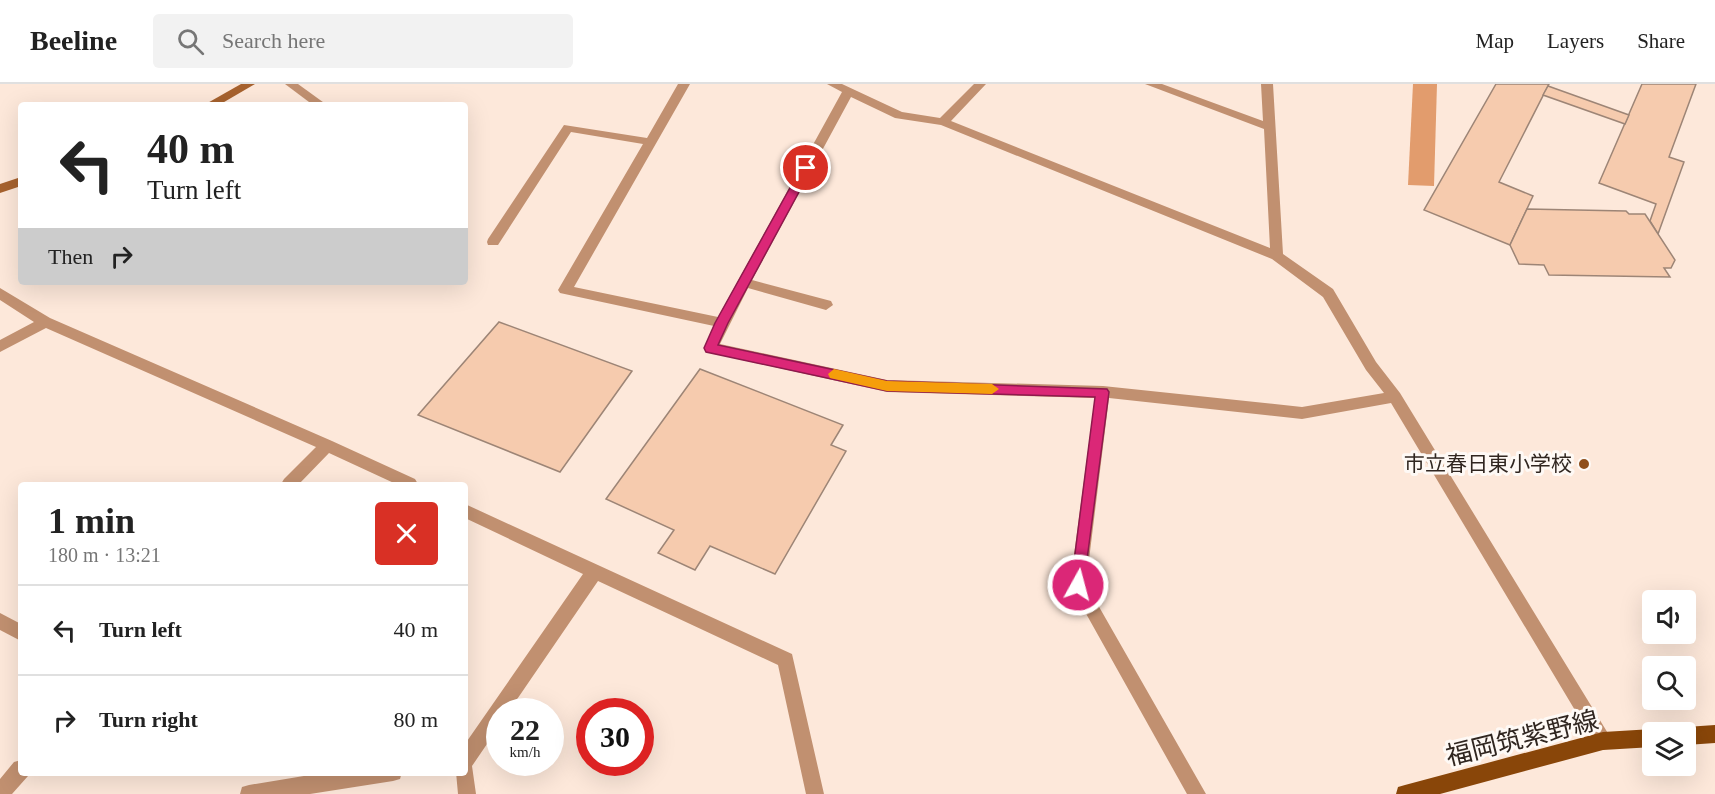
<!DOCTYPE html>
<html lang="en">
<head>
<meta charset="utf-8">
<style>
  :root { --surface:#fff; --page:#f2f2f2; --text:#222; --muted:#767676; --line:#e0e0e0 }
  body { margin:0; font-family:"Times New Roman","Noto Sans JP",serif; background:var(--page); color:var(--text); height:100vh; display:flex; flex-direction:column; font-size:22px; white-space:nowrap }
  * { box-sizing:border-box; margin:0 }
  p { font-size:20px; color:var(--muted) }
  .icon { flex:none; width:33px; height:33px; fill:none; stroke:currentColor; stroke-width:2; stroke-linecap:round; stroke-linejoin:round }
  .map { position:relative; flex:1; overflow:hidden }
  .side { position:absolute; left:18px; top:398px; width:450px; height:294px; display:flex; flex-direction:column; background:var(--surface); border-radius:6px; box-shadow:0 6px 24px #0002 }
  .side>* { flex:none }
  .guide { position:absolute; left:18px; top:18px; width:450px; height:183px; border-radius:6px; box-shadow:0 6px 24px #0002; background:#fff; color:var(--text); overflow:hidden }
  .controls { position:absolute; left:1642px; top:506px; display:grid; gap:12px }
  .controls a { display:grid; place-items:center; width:54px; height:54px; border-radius:6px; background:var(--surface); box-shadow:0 6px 24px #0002; font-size:30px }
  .speed { position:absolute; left:486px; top:614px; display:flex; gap:12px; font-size:30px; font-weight:700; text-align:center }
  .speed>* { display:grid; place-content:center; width:78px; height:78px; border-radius:50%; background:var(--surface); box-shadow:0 6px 24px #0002; line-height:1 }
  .speed small { font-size:15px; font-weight:400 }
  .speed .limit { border:9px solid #d22; background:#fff; color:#111 }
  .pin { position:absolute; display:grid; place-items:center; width:51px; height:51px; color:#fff; margin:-26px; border:3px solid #fff; border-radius:50%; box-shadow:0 2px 6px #0007 }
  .me { position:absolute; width:66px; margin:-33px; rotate:7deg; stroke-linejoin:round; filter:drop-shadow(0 0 4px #0008) }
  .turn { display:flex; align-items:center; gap:21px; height:126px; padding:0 30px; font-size:27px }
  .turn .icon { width:78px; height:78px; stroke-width:2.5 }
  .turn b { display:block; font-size:42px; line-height:51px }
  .then { display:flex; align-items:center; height:57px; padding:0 30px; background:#0003; gap:12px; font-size:22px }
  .round { display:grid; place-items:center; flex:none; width:63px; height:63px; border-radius:6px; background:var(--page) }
  .head { display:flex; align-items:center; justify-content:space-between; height:102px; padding:0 30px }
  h1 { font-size:36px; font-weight:700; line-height:45px }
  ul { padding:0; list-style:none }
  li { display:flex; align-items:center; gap:18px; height:90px; padding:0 30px; border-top:2px solid var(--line) }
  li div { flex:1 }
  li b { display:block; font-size:22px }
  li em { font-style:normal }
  header { display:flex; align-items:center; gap:36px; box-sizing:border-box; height:84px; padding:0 30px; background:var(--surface); border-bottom:2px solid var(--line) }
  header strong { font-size:28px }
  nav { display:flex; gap:33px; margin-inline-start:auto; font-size:21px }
  .search { width:420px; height:54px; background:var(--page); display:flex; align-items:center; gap:15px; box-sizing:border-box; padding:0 21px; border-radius:6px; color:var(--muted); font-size:22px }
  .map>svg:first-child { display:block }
  .forest { fill:#e29c6d }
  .building { fill:#f6cbae; stroke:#9d8576; stroke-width:1.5 }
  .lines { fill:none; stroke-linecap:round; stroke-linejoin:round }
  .street { fill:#c19070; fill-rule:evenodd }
  .secondary { fill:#a7622e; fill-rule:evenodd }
  .primary { fill:#894609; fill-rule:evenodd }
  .route { fill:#db2777; stroke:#8e194d; stroke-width:1.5 }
  .slow { fill:#f59e0b }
  .poi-dot { fill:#8f4e1a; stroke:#fef9f5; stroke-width:2 }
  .labels { text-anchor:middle; stroke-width:6; stroke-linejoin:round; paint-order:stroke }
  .poi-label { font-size:21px; fill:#302620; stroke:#fef9f5; text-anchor:end }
  .near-street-label { font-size:26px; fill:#302620; stroke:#fef9f5 }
</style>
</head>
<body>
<header>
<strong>Beeline</strong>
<div class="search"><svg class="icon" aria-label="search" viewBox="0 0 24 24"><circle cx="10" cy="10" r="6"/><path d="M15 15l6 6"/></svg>Search here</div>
<nav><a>Map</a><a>Layers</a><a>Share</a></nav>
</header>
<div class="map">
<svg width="1715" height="710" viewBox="0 0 1715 710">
  <rect width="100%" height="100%" fill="#fde8da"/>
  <path class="forest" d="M 1413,0 L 1437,0 L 1434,102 L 1408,101 Z"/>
  <g class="building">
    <path d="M 1496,0 L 1549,0 L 1499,98 L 1533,112 L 1510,161 L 1424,126 Z"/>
    <path d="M 1642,0 L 1696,0 L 1669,73 L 1684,78 L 1658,150 L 1650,137 L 1656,120 L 1599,99 Z"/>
    <path d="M 1548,2 L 1629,31 L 1625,40 L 1543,11 Z"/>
    <path d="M 1527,125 L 1626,127 L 1629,130 L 1645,130 L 1675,176 L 1671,184 L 1664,184 L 1670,193 L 1549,191 L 1544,181 L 1519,180 L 1510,161 Z"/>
    <path d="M 499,238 L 632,287 L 560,388 L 418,331 Z"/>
    <path d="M 700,285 L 843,341 L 831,361 L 846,367 L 775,490 L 710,462 L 695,486 L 658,469 L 674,446 L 606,415 Z"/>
  </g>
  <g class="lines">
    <g class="street">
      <path d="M 285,0 L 298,0 L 327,21 L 313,21 Z"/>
      <path d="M 678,0 L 690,0 L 574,203 L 718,233 L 842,8 L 827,0 L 842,0 L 902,28 L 940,34 L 974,0 L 986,0 L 951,37 L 1270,164 L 1264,45 L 1145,0 L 1162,0 L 1263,37 L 1261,0 L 1273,0 L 1283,170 L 1333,205 L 1376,278 L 1400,309 L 1609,651 L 1612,657 L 1609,663 L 1603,666 L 1597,663 L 1391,319 L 1302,335 L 1109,314 L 1086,500 L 1206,710 L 1187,710 L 1070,501 L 1095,314 L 887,308 L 711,269 L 704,264 L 714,242 L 560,209 L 558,206 L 643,60 L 571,48 L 498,161 L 488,161 L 487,158 L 488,155 L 564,41 L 647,54 ZM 851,13 L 895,34 L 941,41 L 1272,175 L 1323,213 L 1366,286 L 1384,309 L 1302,323 L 1103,302 L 887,296 L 720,260 L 748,204 L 826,226 L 833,221 L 831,217 L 752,196 Z"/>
      <path d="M 0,204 L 50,234 L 332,357 L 415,395 L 418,400 L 396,400 L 329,369 L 299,400 L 281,400 L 284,395 L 316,363 L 46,244 L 0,268 L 0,256 L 34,238 L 0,216 Z"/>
      <path d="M 465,420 L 792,570 L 824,710 L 806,710 L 778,581 L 598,497 L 509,627 L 500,627 L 500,641 L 472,682 L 476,710 L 458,710 L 456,688 L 465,688 L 465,660 L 583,490 L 465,434 Z"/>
      <path d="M 0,529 L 21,540 L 21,557 L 0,546 Z"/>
      <path d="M 21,676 L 21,688 L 29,688 L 28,692 L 12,710 L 0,710 L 0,695 L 14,678 Z"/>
      <path d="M 328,688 L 402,688 L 400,695 L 393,697 L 310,710 L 240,710 L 242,703 L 249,701 Z"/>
    </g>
    <g class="secondary">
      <path d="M 241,0 L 255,0 L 219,21 L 204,21 Z"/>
      <path d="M 21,93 L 21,102 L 0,109 L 0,100 Z"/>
    </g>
    <g class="primary">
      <path d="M 1715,641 L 1715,659 L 1686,661 L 1686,648 L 1679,648 L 1686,643 Z"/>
      <path d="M 1653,645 L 1660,648 L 1653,648 L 1653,663 L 1603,666 L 1440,710 L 1396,710 L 1398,703 L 1405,701 L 1603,648 Z"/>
    </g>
  </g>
  <path class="route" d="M 806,80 L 812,84 L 728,239 L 718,261 L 887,297 L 1107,305 L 1109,308 L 1083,506 L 1078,508 L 1073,506 L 1071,501 L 1095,313 L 887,307 L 706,268 L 704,264 L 715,239 L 801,84 Z"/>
  <path class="slow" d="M 834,285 L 887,297 L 992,300 L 999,305 L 992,310 L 887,307 L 830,294 L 828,290 Z"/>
  <circle class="poi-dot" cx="1584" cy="380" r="6"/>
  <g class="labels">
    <g class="poi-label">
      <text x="1572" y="387">市立春日東小学校</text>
    </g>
    <g class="near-street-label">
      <text transform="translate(1522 654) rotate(-14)" y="9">福岡筑紫野線</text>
    </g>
  </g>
</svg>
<div class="controls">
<a><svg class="icon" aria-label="sound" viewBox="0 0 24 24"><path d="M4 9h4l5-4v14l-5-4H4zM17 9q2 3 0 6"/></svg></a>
<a><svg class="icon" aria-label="search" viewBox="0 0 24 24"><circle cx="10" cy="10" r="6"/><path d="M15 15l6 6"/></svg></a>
<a><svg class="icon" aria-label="layers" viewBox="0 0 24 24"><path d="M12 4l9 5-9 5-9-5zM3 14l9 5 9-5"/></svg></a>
</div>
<div class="speed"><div>22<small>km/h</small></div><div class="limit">30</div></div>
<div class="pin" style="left:806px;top:84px;background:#d93025"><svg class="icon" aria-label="arrive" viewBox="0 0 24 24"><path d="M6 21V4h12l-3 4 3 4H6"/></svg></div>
<svg class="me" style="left:1078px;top:501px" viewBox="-20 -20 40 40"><circle r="17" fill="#db2777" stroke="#fff" stroke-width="3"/><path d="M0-11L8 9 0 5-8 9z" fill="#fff"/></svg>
<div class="guide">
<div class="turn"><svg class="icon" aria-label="left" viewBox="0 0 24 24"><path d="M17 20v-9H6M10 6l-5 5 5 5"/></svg><div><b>40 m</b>Turn left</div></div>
<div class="then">Then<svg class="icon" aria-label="right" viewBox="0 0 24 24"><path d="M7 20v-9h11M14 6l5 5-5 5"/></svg></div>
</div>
<section class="side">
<div class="head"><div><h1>1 min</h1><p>180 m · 13:21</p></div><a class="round" style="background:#d93025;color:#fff"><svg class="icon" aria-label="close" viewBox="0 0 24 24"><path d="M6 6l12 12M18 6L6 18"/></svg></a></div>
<ul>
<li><svg class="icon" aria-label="left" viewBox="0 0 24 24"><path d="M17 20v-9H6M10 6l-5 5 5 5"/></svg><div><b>Turn left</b></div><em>40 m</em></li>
<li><svg class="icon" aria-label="right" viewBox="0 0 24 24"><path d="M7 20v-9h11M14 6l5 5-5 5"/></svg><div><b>Turn right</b></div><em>80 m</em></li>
</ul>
</section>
</div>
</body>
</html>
